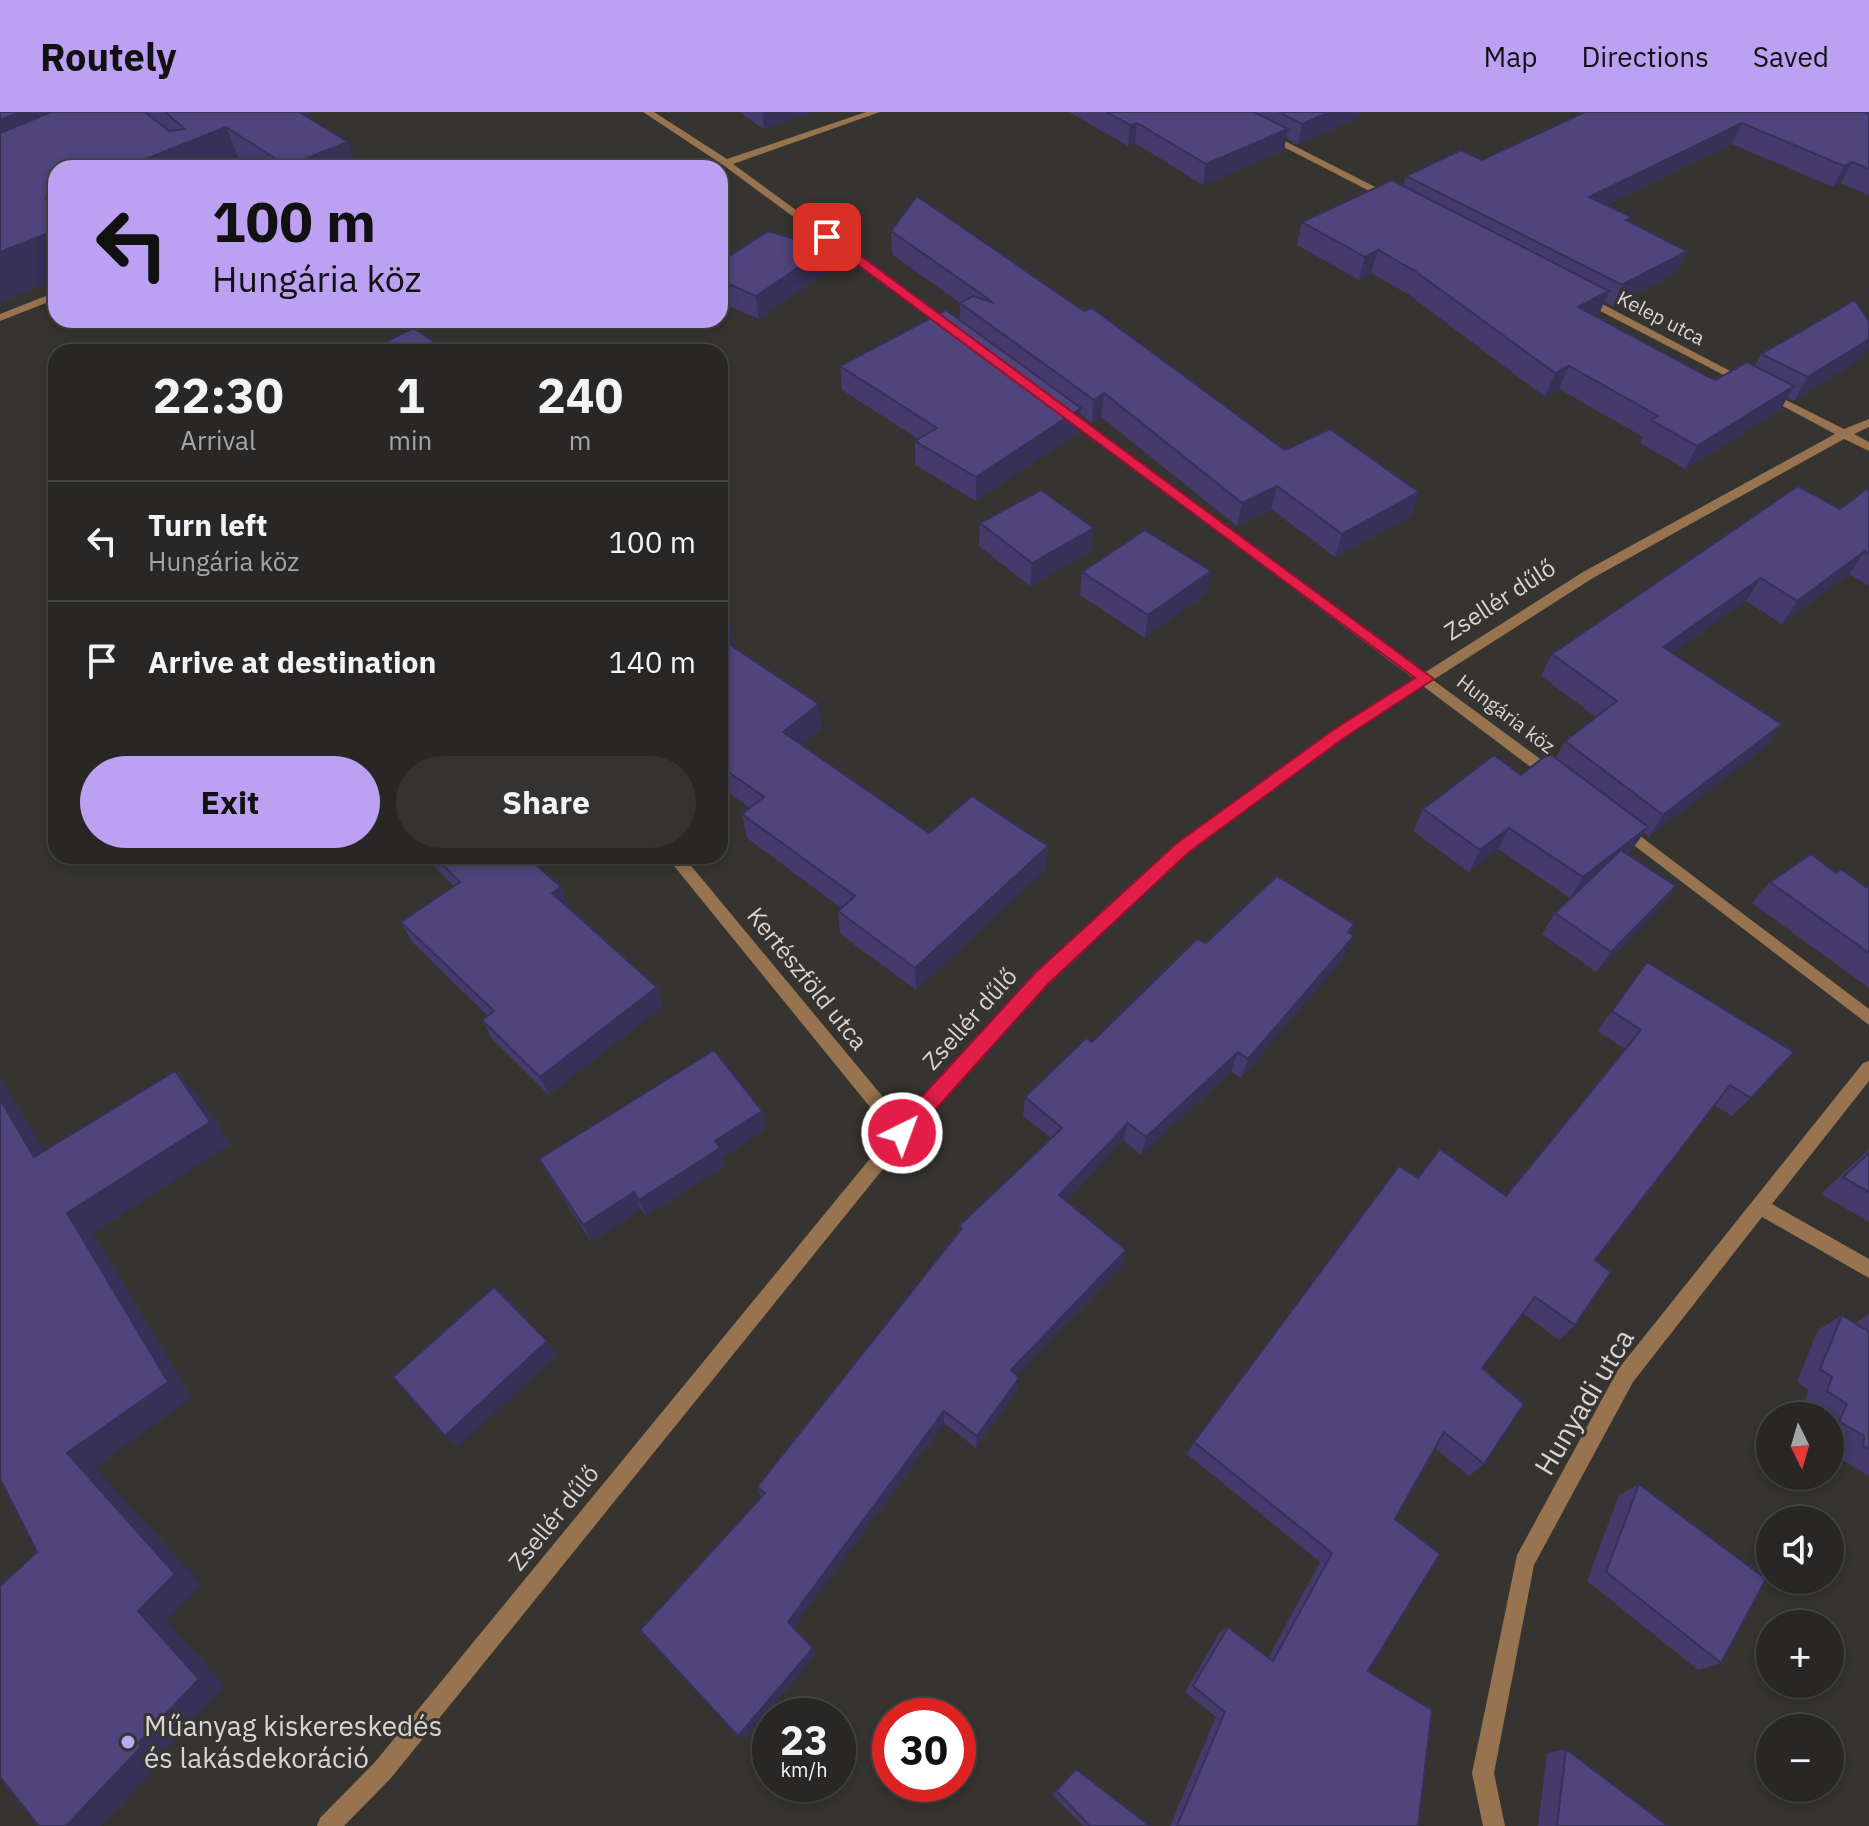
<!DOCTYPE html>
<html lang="en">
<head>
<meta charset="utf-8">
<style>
  :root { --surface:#282725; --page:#343332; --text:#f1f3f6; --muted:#a5a5a7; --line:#444442; --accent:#bca0f2 }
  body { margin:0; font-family:"IBM Plex Sans",sans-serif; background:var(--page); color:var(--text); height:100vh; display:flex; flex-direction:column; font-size:30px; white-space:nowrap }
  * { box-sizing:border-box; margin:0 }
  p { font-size:26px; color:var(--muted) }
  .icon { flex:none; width:44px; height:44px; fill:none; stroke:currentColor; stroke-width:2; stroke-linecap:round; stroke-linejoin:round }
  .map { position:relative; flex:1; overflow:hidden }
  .details { position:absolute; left:48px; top:232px; width:680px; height:520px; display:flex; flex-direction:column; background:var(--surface); border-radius:24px; box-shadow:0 4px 12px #0003,0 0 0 2px var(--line) }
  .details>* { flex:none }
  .guide { position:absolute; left:48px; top:48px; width:680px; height:168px; border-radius:24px; box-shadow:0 4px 12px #0003,0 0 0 2px var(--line); background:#bca0f2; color:#111; overflow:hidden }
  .needle { width:52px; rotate:175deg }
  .buttons { position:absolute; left:1756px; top:1290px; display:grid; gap:16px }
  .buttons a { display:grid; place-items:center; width:88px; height:88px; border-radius:50%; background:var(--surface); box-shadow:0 4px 12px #0003,0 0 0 2px var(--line); font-size:40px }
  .speed { position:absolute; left:752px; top:1586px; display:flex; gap:16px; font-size:40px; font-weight:700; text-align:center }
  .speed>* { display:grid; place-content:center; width:104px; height:104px; border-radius:50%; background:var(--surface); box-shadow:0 4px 12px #0003,0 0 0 2px var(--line); line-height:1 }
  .speed small { font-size:20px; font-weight:400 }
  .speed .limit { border:12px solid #d22; background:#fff; color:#111 }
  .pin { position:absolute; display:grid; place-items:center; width:68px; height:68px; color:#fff; margin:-34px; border-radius:16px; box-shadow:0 4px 12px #0006 }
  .me { position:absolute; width:88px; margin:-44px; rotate:42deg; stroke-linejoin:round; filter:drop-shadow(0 0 6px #0008) }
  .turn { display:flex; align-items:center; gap:28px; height:168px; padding:0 32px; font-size:36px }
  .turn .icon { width:104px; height:104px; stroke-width:2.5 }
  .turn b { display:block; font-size:56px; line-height:68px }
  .eta { display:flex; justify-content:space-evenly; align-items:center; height:136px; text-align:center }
  .eta b { font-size:48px; font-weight:700; line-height:56px }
  .action { display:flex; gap:16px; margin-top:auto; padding:16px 32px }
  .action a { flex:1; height:92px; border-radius:48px; background:var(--accent); color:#111; font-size:32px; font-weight:700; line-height:92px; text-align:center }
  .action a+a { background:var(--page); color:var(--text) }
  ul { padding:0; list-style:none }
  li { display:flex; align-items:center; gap:24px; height:120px; padding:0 32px; border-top:2px solid var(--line) }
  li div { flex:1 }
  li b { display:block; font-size:30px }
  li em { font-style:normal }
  header { display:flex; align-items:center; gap:48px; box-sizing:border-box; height:112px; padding:0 40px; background:var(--accent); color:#111 }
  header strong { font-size:38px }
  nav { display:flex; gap:44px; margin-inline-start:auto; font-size:28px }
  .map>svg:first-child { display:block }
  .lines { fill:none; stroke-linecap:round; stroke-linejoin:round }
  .lane { fill:#97734f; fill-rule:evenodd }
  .street { fill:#97734f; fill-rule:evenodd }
  .wall { fill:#443a6b }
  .shaded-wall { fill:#373057 }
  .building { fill:#4f447c; stroke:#373057; stroke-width:2 }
  .route { fill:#e11d48; stroke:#92132f; stroke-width:2 }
  .poi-dot { fill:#b8abf7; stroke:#363431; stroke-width:3 }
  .labels { text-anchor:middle; stroke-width:6; stroke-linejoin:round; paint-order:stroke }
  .far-street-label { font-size:20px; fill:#d7d5d4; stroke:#363431 }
  .street-label { font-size:24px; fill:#d7d5d4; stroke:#363431 }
  .near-street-label { font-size:28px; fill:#d7d5d4; stroke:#363431 }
  .near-poi-label { font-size:28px; fill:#d7d5d4; stroke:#363431; text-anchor:start }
</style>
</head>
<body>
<header>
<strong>Routely</strong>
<nav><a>Map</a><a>Directions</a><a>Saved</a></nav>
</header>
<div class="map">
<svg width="1869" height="1714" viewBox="0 0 1869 1714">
  <rect width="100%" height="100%" fill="#363431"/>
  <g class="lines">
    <path class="lane" d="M 56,180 L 56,187 L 0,209 L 0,202 Z"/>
    <g class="street">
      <path d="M 643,0 L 654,0 L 727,47 L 866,0 L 880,0 L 733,52 L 954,213 L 954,217 L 946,217 L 723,53 Z"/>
      <path d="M 1267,20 L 1395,85 L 1397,87 L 1389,89 L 1264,25 L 1264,21 Z"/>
      <path d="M 1579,184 L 1587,184 L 1753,271 L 1743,273 L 1579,188 Z"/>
      <path d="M 1768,279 L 1844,317 L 1869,307 L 1869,315 L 1854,322 L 1869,330 L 1869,339 L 1844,327 L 1593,466 L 1433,568 L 1558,660 L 1560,664 L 1558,668 L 1548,668 L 1423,574 L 1343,626 L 1188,740 L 1047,871 L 908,1026 L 391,1666 L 344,1714 L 317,1714 L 320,1706 L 375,1650 L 891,1021 L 666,744 L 683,744 L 902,1008 L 1035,861 L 1178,732 L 1333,618 L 1414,567 L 1058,300 L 1058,296 L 1066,296 L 1424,561 L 1583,460 L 1835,322 L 1764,284 L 1764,280 Z"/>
      <path d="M 1623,711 L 1869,897 L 1869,913 L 1618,721 L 1616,717 Z"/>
      <path d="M 1869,949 L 1869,969 L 1772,1092 L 1869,1147 L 1869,1166 L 1762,1105 L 1633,1270 L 1534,1453 L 1494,1661 L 1505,1714 L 1483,1714 L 1472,1661 L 1517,1443 L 1619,1256 L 1863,951 Z"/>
    </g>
  </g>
  <g class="wall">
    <path d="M 0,0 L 308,0 L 311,8 L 357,56 L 244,56 L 242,55 L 239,56 L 56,56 L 56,167 L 0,190 Z"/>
    <path d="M 739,0 L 812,0 L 764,17 Z"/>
    <path d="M 1069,0 L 1361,0 L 1359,5 L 1298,32 L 1286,26 L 1284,38 L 1203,73 L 1135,31 L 1128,34 Z"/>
    <path d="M 1580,0 L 1869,0 L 1869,83 L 1841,71 L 1833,75 L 1732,32 L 1607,93 L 1630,110 L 1687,139 L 1677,160 L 1613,195 L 1604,190 L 1599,202 L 1595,204 L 1716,268 L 1755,254 L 1761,242 L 1869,210 L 1869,235 L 1862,246 L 1794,289 L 1787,285 L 1781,297 L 1685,357 L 1640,331 L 1643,325 L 1559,277 L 1545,285 L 1408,182 L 1371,161 L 1359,168 L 1297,133 L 1302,110 L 1403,74 L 1406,64 L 1482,48 L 1581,2 Z"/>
    <path d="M 891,119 L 1285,338 L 1419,380 L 1411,404 L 1335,445 L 1271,397 L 1237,414 L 1101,305 L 1092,311 L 1080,302 L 1078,320 L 976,389 L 915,353 L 915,329 L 918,327 L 842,278 L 840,254 L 960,208 L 960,191 L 892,142 Z"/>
    <path d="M 720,150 L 827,160 L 759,207 L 720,190 Z"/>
    <path d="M 1869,375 L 1869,474 L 1849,462 L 1782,512 L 1746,489 L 1672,541 L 1782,612 L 1766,634 L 1649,725 L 1644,721 L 1633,736 L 1627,742 L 1676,774 L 1661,795 L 1596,860 L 1542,822 L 1555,801 L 1579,779 L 1570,786 L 1498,737 L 1469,760 L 1413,719 L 1423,697 L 1521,663 L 1556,646 L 1565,629 L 1596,605 L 1541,564 L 1552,542 L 1840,397 Z"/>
    <path d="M 980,411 L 1091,439 L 1030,474 L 979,434 Z"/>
    <path d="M 1082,460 L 1206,482 L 1145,526 L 1080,483 Z"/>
    <path d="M 720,507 L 731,513 L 735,536 L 822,617 L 801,633 L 929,721 L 1048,734 L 1045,758 L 916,878 L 840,822 L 838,799 L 841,796 L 747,726 L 742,702 L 750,696 L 720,675 Z"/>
    <path d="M 424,744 L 526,744 L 568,796 L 657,875 L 663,894 L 549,983 L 492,927 L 482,908 L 488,904 L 412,830 L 401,810 L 454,774 Z"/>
    <path d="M 1836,761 L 1866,775 L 1869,773 L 1869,876 L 1752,791 L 1770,770 Z"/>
    <path d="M 1354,812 L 1350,822 L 1345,844 L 1241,966 L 1231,959 L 1141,1043 L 1123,1028 L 1066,1089 L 1126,1138 L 1122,1154 L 1017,1263 L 1017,1279 L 976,1336 L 944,1311 L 793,1516 L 816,1542 L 744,1628 L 761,1385 L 757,1375 L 959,1120 L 959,1114 L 1051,1026 L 1023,1004 L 1025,985 L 1092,930 L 1206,831 Z"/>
    <path d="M 1647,850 L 1751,986 L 1732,1004 L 1715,993 L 1595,1148 L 1575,1213 L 1559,1228 L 1523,1201 L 1482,1256 L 1484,1352 L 1469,1364 L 1435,1336 L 1395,1407 L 1368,1559 L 1418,1714 L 1170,1714 L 1216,1605 L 1185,1580 L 1219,1522 L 1228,1515 L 1268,1546 L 1320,1450 L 1187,1342 L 1194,1330 L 1418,1066 L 1505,1084 L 1625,937 L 1597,919 Z"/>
    <path d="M 766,1017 L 723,1045 L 725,1053 L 646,1104 L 641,1097 L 591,1130 L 549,1064 L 539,1047 Z"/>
    <path d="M 1869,1037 L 1869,1110 L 1821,1082 Z"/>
    <path d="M 1869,1202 L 1869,1364 L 1838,1345 L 1839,1336 L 1830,1330 L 1830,1304 L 1822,1304 L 1803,1292 L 1809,1278 L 1797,1270 L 1818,1218 L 1842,1203 L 1855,1211 Z"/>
    <path d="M 1639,1372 L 1721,1551 L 1698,1558 L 1587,1469 L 1619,1383 Z"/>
    <path d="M 1566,1637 L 1668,1714 L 1538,1714 L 1547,1641 Z"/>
    <path d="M 1076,1657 L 1150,1714 L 1083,1714 L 1052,1682 Z"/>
  </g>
  <g class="shaded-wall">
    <path d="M 20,0 L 120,0 L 0,52 L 0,8 Z"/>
    <path d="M 297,0 L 308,0 L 320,34 Z"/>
    <path d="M 762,0 L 812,0 L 764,17 Z"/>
    <path d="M 1329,0 L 1361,0 L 1359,5 L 1298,32 L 1302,12 Z"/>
    <path d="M 1137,11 L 1135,31 L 1128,34 L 1130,13 Z"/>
    <path d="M 1742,11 L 1732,32 L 1581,106 L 1589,85 Z"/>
    <path d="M 226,15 L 242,55 L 239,56 L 123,56 Z"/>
    <path d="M 1288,17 L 1284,38 L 1203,73 L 1206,52 Z"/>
    <path d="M 348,30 L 357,56 L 288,56 L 287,54 Z"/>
    <path d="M 1852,50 L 1841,71 L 1833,75 L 1844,54 Z"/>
    <path d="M 56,82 L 56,105 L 46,86 Z"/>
    <path d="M 56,118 L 56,167 L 0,190 L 0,140 Z"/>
    <path d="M 826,137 L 827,160 L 759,207 L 756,184 Z"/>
    <path d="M 1378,138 L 1371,161 L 1359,168 L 1365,145 Z"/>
    <path d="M 1687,139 L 1677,160 L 1613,195 L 1622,173 Z"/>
    <path d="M 1609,179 L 1599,202 L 1568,219 L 1578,195 Z"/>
    <path d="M 1869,227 L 1869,235 L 1862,246 L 1794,289 L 1808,265 Z"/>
    <path d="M 1569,254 L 1559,277 L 1545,285 L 1555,261 Z"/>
    <path d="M 1794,274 L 1781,297 L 1685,357 L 1697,334 Z"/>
    <path d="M 1104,281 L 1101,305 L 1092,311 L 1094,288 Z"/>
    <path d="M 1081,296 L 1078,320 L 976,389 L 976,365 Z"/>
    <path d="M 1277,374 L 1271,397 L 1237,414 L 1242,391 Z"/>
    <path d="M 1419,380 L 1411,404 L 1335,445 L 1342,422 Z"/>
    <path d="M 1094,416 L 1091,439 L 1030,474 L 1032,451 Z"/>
    <path d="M 1865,439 L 1849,462 L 1782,512 L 1797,489 Z"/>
    <path d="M 1211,459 L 1206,482 L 1145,526 L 1148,503 Z"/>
    <path d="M 1761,466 L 1746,489 L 1649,558 L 1663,535 Z"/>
    <path d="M 731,513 L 735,539 L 720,538 L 720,522 Z"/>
    <path d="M 819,592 L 822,617 L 786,645 L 783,620 Z"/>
    <path d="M 1782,612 L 1766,634 L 1649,725 L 1663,703 Z"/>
    <path d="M 1648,715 L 1633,736 L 1570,786 L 1583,765 Z"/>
    <path d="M 1509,716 L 1498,737 L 1469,760 L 1480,738 Z"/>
    <path d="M 1048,734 L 1045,758 L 916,878 L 915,856 Z"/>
    <path d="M 1676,774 L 1661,795 L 1596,860 L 1611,840 Z"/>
    <path d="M 561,775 L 569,795 L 560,801 L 552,781 Z"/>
    <path d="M 1354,824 L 1345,844 L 1241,966 L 1248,947 Z"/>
    <path d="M 657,875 L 663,894 L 549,983 L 540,965 Z"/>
    <path d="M 1238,940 L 1231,959 L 1141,1043 L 1146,1025 Z"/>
    <path d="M 175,959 L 197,982 L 231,1032 L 93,1121 L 192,1286 L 95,1355 L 202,1473 L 166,1508 L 225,1574 L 167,1636 L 170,1640 L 101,1714 L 66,1714 L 138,1631 L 138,1499 L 67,1341 L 67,1101 Z"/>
    <path d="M 0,965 L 61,1066 L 34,1045 L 0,987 Z"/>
    <path d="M 762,999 L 766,1017 L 723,1045 L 725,1053 L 646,1104 L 639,1088 L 715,1029 Z"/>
    <path d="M 1128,1011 L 1123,1028 L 1056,1099 L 1059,1083 Z"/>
    <path d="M 634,1080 L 641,1097 L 591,1130 L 583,1113 Z"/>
    <path d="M 1126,1138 L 1122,1154 L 1009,1272 L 1011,1258 Z"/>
    <path d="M 547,1229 L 557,1243 L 458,1335 L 445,1324 Z"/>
    <path d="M 1019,1266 L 1017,1279 L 976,1336 L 977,1324 Z"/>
    <path d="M 944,1299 L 944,1311 L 792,1518 L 788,1510 Z"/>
    <path d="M 813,1536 L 816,1542 L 744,1628 L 738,1624 Z"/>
  </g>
  <g class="building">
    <path d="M 0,0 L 20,0 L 0,8 Z"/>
    <path d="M 51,0 L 145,0 L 169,19 L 185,17 L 165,0 L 299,0 L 348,30 L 287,54 L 226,15 L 123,56 L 56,56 L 56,82 L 46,86 L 56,94 L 56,118 L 0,140 L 0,21 Z"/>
    <path d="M 1106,0 L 1254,0 L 1288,17 L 1206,52 L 1137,11 L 1130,13 Z"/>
    <path d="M 1279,0 L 1329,0 L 1302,12 Z"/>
    <path d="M 1585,0 L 1864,0 L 1869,2 L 1869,57 L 1852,50 L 1844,54 L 1742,11 L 1589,85 L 1632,105 L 1626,108 L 1687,139 L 1622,173 L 1406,64 L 1461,38 L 1482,48 Z"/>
    <path d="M 1392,68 L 1609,179 L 1578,195 L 1709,265 L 1716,268 L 1747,250 L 1794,274 L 1697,334 L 1651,308 L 1658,304 L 1569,254 L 1555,261 L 1415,159 L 1378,138 L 1365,145 L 1302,110 Z"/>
    <path d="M 917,84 L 1084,199 L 1092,196 L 1285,338 L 1330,317 L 1419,380 L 1342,422 L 1277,374 L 1242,391 L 1104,281 L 1094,288 L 960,191 L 973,184 L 994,191 L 891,119 Z"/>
    <path d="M 768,119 L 826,137 L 756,184 L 720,168 L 720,150 Z"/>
    <path d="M 1855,188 L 1869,210 L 1869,227 L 1808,265 L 1761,242 Z"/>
    <path d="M 946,198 L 1081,296 L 976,365 L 915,329 L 937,316 L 840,254 Z"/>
    <path d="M 413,216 L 451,240 L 366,240 Z"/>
    <path d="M 1798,374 L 1840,397 L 1869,375 L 1869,442 L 1865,439 L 1797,489 L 1761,466 L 1663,535 L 1782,612 L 1663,703 L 1565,629 L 1617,589 L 1552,542 Z"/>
    <path d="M 1041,378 L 1094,416 L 1032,451 L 980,411 Z"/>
    <path d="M 1145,418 L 1211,459 L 1148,503 L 1082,460 Z"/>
    <path d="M 720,507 L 731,513 L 720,522 Z"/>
    <path d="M 720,526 L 819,592 L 783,620 L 929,721 L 972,684 L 1048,734 L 915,856 L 838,799 L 855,784 L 742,702 L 764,685 L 720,654 Z"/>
    <path d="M 1549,641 L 1648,715 L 1583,765 L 1509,716 L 1480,738 L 1423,697 L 1494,643 L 1521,663 Z"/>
    <path d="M 1621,738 L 1676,774 L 1611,840 L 1555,801 Z"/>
    <path d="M 1811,742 L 1836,761 L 1841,757 L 1866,775 L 1869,773 L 1869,841 L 1770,770 Z"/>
    <path d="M 434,744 L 526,744 L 561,775 L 552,781 L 657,875 L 540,965 L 482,908 L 494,899 L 401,810 L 460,770 Z"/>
    <path d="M 1277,764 L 1354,812 L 1348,820 L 1354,824 L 1248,947 L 1238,940 L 1146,1025 L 1128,1011 L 1059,1083 L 1126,1138 L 1011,1258 L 1019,1266 L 977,1324 L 944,1299 L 788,1510 L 813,1536 L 738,1624 L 640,1518 L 765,1381 L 757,1375 L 962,1116 L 959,1114 L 1062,1016 L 1025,985 L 1086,926 L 1092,930 L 1197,827 L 1206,831 Z"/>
    <path d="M 1647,850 L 1794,940 L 1751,986 L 1730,973 L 1595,1148 L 1611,1160 L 1575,1213 L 1535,1185 L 1482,1256 L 1524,1292 L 1484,1352 L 1444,1320 L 1395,1407 L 1440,1442 L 1368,1559 L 1432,1598 L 1418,1714 L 1177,1714 L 1225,1600 L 1193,1574 L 1228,1515 L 1273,1549 L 1332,1441 L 1194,1330 L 1399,1054 L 1418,1066 L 1440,1037 L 1506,1084 L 1641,918 L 1612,899 Z"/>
    <path d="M 714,938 L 762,999 L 715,1029 L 720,1036 L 639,1088 L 634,1080 L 583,1113 L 539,1047 Z"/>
    <path d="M 175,959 L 210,1010 L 67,1101 L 168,1270 L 67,1341 L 175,1462 L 138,1499 L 199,1567 L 138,1631 L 141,1635 L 66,1714 L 39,1714 L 0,1665 L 0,1474 L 37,1440 L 0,1367 L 0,987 L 34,1045 Z"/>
    <path d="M 1869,1041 L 1869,1080 L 1843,1065 Z"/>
    <path d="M 494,1175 L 547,1229 L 445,1324 L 393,1265 Z"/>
    <path d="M 1842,1203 L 1869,1220 L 1869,1337 L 1863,1334 L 1864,1324 L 1839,1309 L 1847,1292 L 1827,1279 L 1832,1265 L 1820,1257 Z"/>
    <path d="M 1639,1372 L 1766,1467 L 1721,1551 L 1606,1460 Z"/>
    <path d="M 1566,1637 L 1668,1714 L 1557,1714 Z"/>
    <path d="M 1076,1657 L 1150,1714 L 1090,1714 L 1056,1679 Z"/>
  </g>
  <path class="route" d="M 823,122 L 831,122 L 1434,567 L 1344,626 L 1189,740 L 1048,872 L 909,1027 L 902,1029 L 895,1027 L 892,1021 L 895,1014 L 1035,861 L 1177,731 L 1333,618 L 1415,566 L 823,127 Z"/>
  <circle class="poi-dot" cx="128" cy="1630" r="8"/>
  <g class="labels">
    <g class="far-street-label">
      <text transform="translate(1661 206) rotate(27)" y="7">Kelep utca</text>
      <text transform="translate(1506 602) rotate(37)" y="7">Hungária köz</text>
    </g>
    <g class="street-label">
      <text transform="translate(1500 488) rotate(-33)" y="8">Zsellér dűlő</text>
      <text transform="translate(807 867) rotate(51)" y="8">Kertészföld utca</text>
      <text transform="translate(970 907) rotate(-48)" y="8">Zsellér dűlő</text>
      <text transform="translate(554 1406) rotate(-51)" y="8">Zsellér dűlő</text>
    </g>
    <g class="near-street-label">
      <text transform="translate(1584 1290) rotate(-59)" y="10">Hunyadi utca</text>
    </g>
    <g class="near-poi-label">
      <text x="144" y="1624">Műanyag kiskereskedés<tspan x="144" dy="32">és lakásdekoráció</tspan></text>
    </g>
  </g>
</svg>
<div class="buttons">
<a><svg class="needle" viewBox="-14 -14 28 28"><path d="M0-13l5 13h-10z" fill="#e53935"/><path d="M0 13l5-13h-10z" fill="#a5a5a7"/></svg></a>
<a><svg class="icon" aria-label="sound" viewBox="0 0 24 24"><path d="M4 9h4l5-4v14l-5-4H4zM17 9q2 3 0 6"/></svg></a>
<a>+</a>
<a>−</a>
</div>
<div class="speed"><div>23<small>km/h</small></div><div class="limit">30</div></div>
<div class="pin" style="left:827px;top:125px;background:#d93025"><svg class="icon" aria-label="arrive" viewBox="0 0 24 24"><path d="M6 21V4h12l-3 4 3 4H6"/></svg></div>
<svg class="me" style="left:902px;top:1021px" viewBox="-20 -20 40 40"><circle r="17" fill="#e11d48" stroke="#fff" stroke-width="3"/><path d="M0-11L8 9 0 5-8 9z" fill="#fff"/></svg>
<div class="guide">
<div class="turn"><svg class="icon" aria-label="left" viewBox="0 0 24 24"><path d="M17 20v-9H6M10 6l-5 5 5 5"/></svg><div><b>100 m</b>Hungária köz</div></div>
</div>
<section class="details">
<div class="eta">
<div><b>22:30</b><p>Arrival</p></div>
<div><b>1</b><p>min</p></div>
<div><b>240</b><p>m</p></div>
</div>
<ul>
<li><svg class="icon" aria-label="left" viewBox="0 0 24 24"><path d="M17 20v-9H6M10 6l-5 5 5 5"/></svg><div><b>Turn left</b><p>Hungária köz</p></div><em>100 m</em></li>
<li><svg class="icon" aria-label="arrive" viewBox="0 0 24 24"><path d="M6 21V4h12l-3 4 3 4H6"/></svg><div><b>Arrive at destination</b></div><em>140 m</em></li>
</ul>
<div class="action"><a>Exit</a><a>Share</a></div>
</section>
</div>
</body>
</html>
